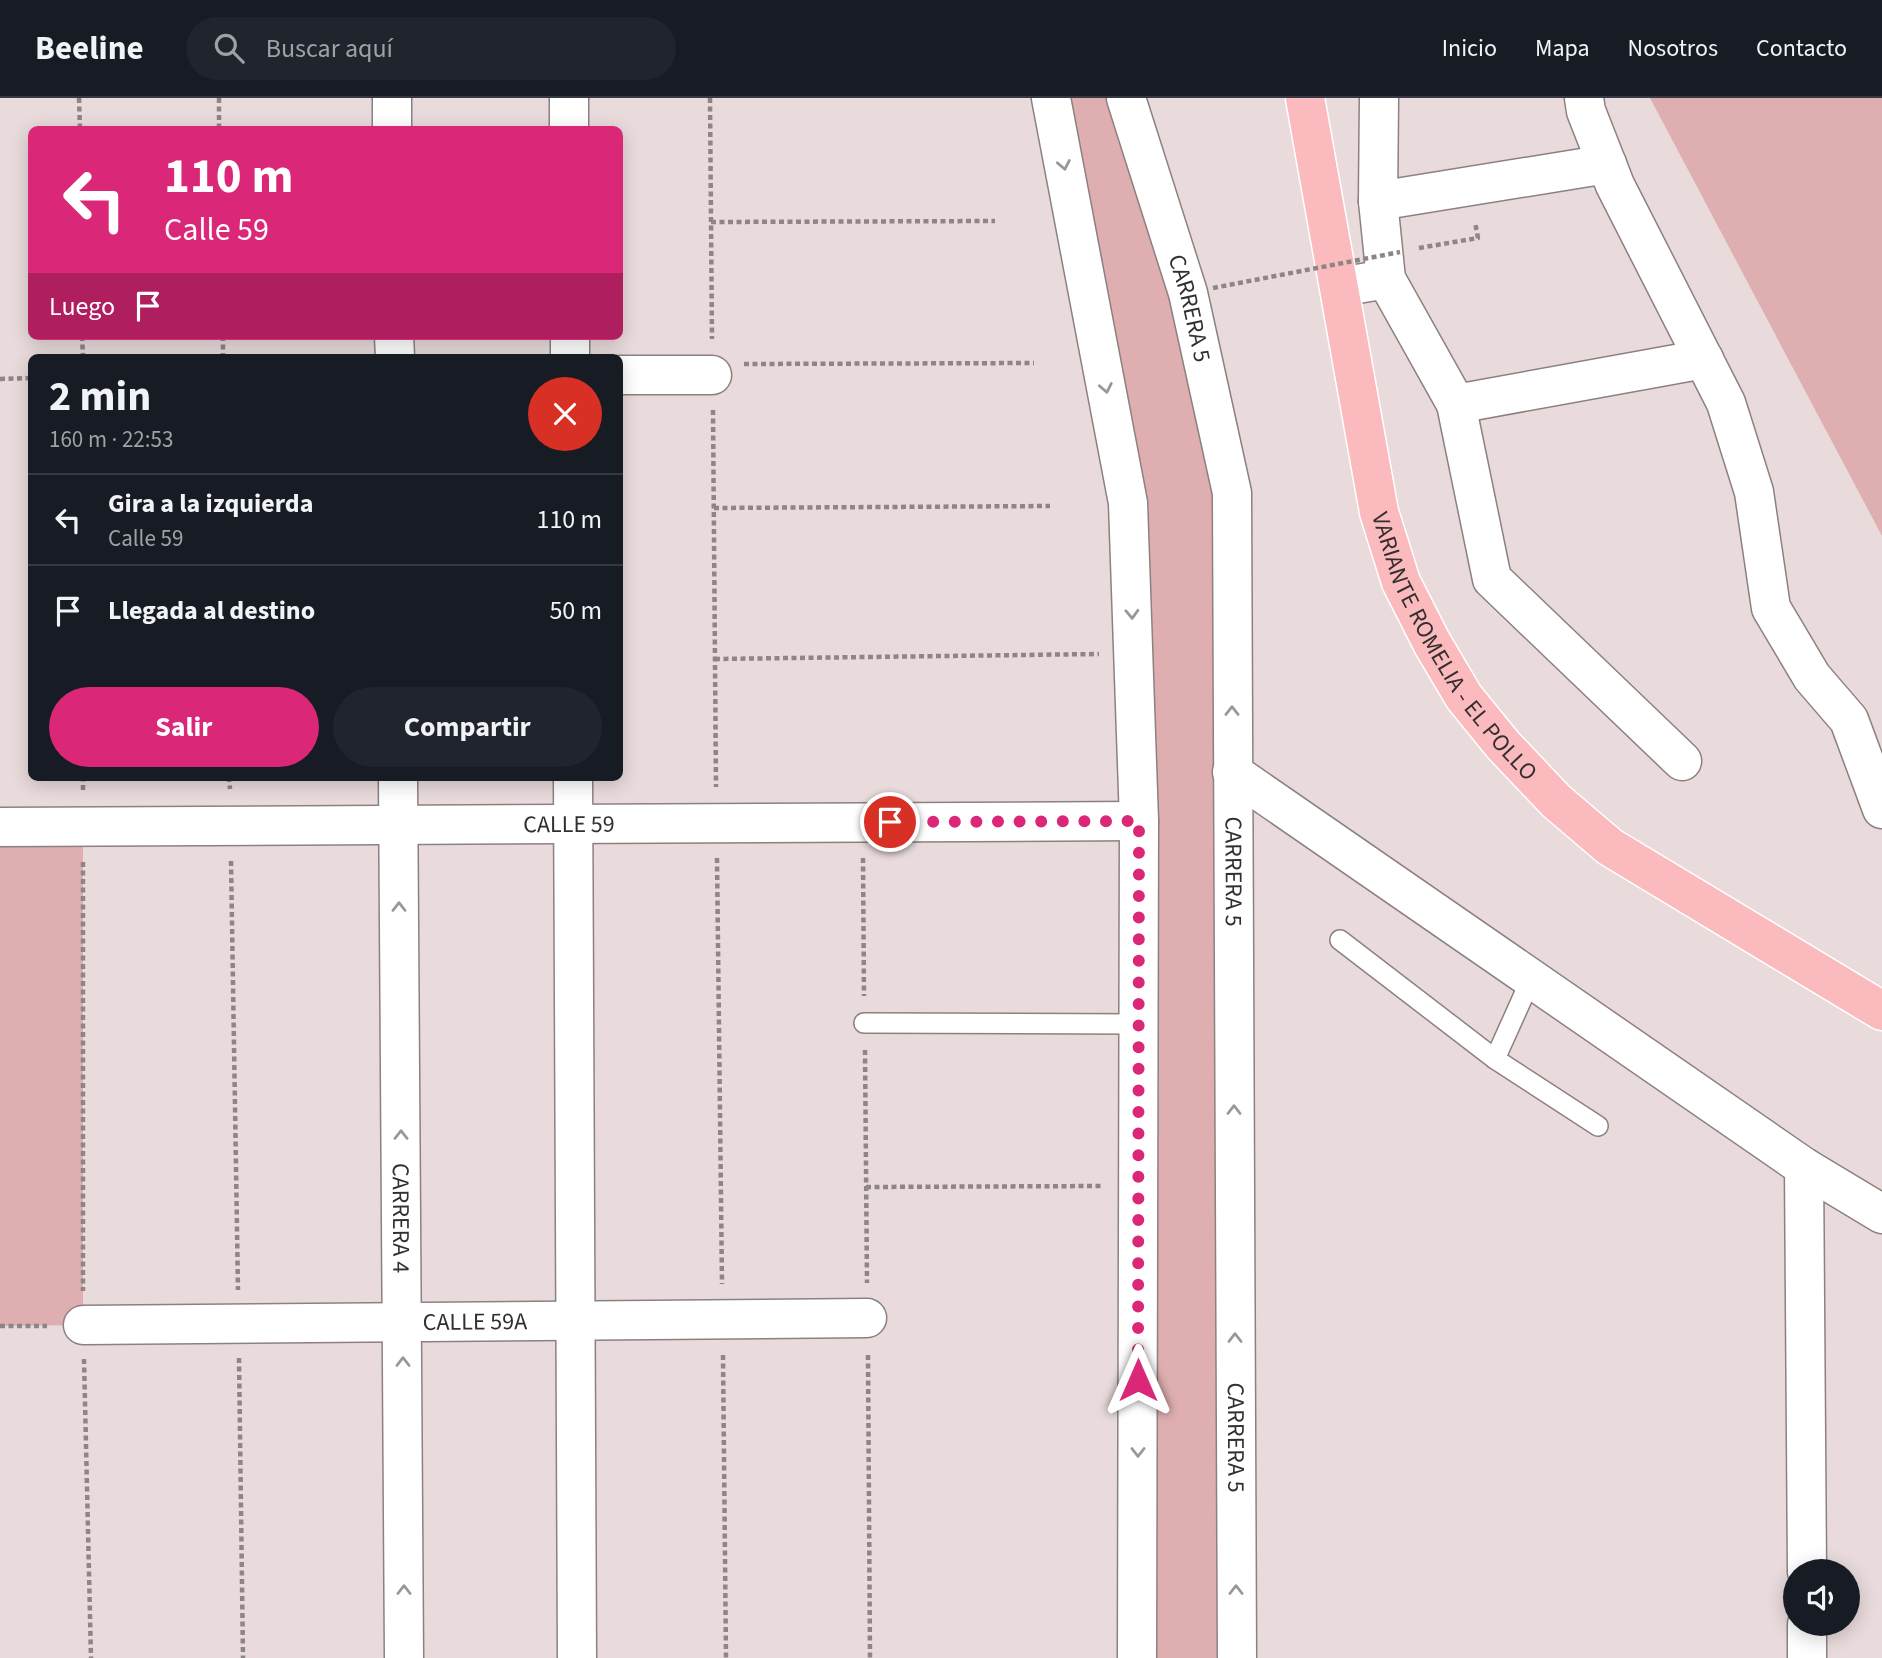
<!DOCTYPE html>
<html lang="es">
<head>
<meta charset="utf-8">
<style>
  :root { --surface:#171b24; --page:#20242c; --text:#f1f3f6; --muted:#9ea1a6; --line:#363941; --accent:#db2777 }
  body { margin:0; font-family:"Source Sans 3",sans-serif; background:var(--page); color:var(--text); height:100vh; display:flex; flex-direction:column; font-size:26px; white-space:nowrap }
  * { box-sizing:border-box; margin:0 }
  p { font-size:23px; color:var(--muted) }
  .icon { flex:none; width:38px; height:38px; fill:none; stroke:currentColor; stroke-width:2; stroke-linecap:round; stroke-linejoin:round }
  .map { position:relative; flex:1; overflow:hidden }
  .side { position:absolute; left:28px; top:256px; width:595px; height:427px; display:flex; flex-direction:column; background:var(--surface); border-radius:10px; box-shadow:0 4px 18px #0003 }
  .side>* { flex:none }
  .hud { position:absolute; left:28px; top:28px; width:595px; height:214px; border-radius:10px; box-shadow:0 4px 18px #0003; background:#db2777; color:#fff; overflow:hidden }
  .buttons { position:absolute; left:1783px; top:1461px; display:grid; gap:14px }
  .buttons a { display:grid; place-items:center; width:77px; height:77px; border-radius:50%; background:var(--surface); box-shadow:0 4px 18px #0003; font-size:35px }
  .pin { position:absolute; display:grid; place-items:center; width:60px; height:60px; color:#fff; margin:-30px; border:4px solid #fff; border-radius:50%; box-shadow:0 2px 7px #0007 }
  .me { position:absolute; width:77px; margin:-38px; rotate:0deg; stroke-linejoin:round; filter:drop-shadow(0 0 5px #0008) }
  .turn { display:flex; align-items:center; gap:24px; height:147px; padding:0 21px; font-size:32px }
  .turn .icon { width:91px; height:91px; stroke-width:2.5 }
  .turn b { display:block; font-size:49px; line-height:60px }
  .then { display:flex; align-items:center; height:66px; padding:0 21px; background:#0003; gap:14px; font-size:26px }
  .round { display:grid; place-items:center; flex:none; width:74px; height:74px; border-radius:37px; background:var(--page) }
  .summary { display:flex; align-items:center; justify-content:space-between; height:119px; padding:0 21px }
  h1 { font-size:42px; font-weight:700; line-height:52px }
  .cta { display:flex; gap:14px; margin-top:auto; padding:14px 21px }
  .cta a { flex:1; height:80px; border-radius:42px; background:var(--accent); color:#fff; font-size:28px; font-weight:700; line-height:80px; text-align:center }
  .cta a+a { background:var(--page); color:var(--text) }
  ul { padding:0; list-style:none }
  li { display:flex; align-items:center; gap:21px; height:91px; padding:0 21px; border-top:2px solid var(--line) }
  li div { flex:1 }
  li b { display:block; font-size:26px }
  li em { font-style:normal }
  header { display:flex; align-items:center; gap:42px; box-sizing:border-box; height:98px; padding:0 35px; background:var(--surface); border-bottom:2px solid var(--line) }
  header strong { font-size:33px }
  nav { display:flex; gap:38px; margin-inline-start:auto; font-size:24px }
  .search { width:490px; height:63px; background:var(--page); display:flex; align-items:center; gap:18px; box-sizing:border-box; padding:0 24px; border-radius:38px; color:var(--muted); font-size:26px }
  .map>svg:first-child { display:block }
  .green { fill:#deaeb0 }
  .lines { fill:none; stroke-linecap:round; stroke-linejoin:round }
  .service-casing { stroke:#8d8080; stroke-width:22 }
  .minor-casing { stroke:#8d8080; stroke-width:41 }
  .secondary-casing { stroke:#8d8080; stroke-width:41 }
  .trunk-casing { stroke:#fff; stroke-width:41 }
  .path { stroke:#8e8585; stroke-width:4.5; stroke-dasharray:5 3.5; stroke-linecap:butt }
  .service { stroke:#fff; stroke-width:19 }
  .minor { stroke:#fff; stroke-width:38 }
  .secondary { stroke:#fff; stroke-width:38 }
  .trunk { stroke:#fbbabe; stroke-width:38 }
  .path-bridge { stroke:#8e8585; stroke-width:4.5; stroke-dasharray:5 3.5; stroke-linecap:butt }
  .oneway { stroke:#9a9797 }
  .route { stroke:#db2777; stroke-width:12; stroke-dasharray:0 21.6 }
  .labels { text-anchor:middle; stroke-width:7; stroke-linejoin:round; paint-order:stroke }
  .street-label { font-size:24px; fill:#342f2f; stroke:#fff }
</style>
</head>
<body>
<header>
<strong>Beeline</strong>
<div class="search"><svg class="icon" aria-label="search" viewBox="0 0 24 24"><circle cx="10" cy="10" r="6"/><path d="M15 15l6 6"/></svg>Buscar aquí</div>
<nav><a>Inicio</a><a>Mapa</a><a>Nosotros</a><a>Contacto</a></nav>
</header>
<div class="map">
<svg width="1882" height="1560" viewBox="0 0 1882 1560">
  <rect width="100%" height="100%" fill="#e9dbdb"/>
  <g class="green">
    <path d="M 1051,0 L 1126,0 L 1232,395 L 1237,1560 L 1137,1560 L 1128,405 Z"/>
    <path d="M 1650,0 L 1882,0 L 1882,438 Z"/>
    <path d="M 0,729 L 83,729 L 83,1227 L 0,1228 Z"/>
  </g>
  <g class="lines">
    <g class="service-casing">
      <g id="service">
        <path d="M 1340,842 L 1495,961 L 1598,1028"/>
        <path d="M 864,925 L 1139,926"/>
        <path d="M 1495,961 L 1531,881"/>
      </g>
    </g>
    <g class="minor-casing">
      <g id="minor">
        <path d="M 392,0 L 392,32"/>
        <path d="M 569,0 L 569,32"/>
        <path d="M 1379,0 L 1378,103 L 1607,66"/>
        <path d="M 1584,0 L 1586,13 L 1615,87 L 1726,305 L 1754,394 L 1771,510 L 1812,579 L 1849,622 L 1882,711"/>
        <path d="M 1378,103 L 1386,181"/>
        <path d="M 1340,189 L 1386,181 L 1456,306 L 1704,261"/>
        <path d="M 394,238 L 395,259"/>
        <path d="M 570,238 L 570,259"/>
        <path d="M 620,277 L 712,277"/>
        <path d="M 1456,306 L 1492,481 L 1682,663"/>
        <path d="M 1232,674 L 1804,1069 L 1882,1116"/>
        <path id="s1" d="M 398,679 L 404,1560"/>
        <path d="M 573,679 L 577,1560"/>
        <path id="s2" d="M 0,729 L 1139,723"/>
        <path d="M 1804,1069 L 1807,1474"/>
        <path id="s3" d="M 83,1227 L 867,1220"/>
        <path d="M 1807,1526 L 1807,1560"/>
      </g>
    </g>
    <g class="secondary-casing">
      <g id="secondary">
        <path d="M 1051,0 L 1128,405 L 1139,723 L 1137,1560"/>
        <path id="s4" d="M 1126,0 L 1188,195 L 1232,395 L 1237,1560"/>
      </g>
    </g>
    <g class="trunk-casing">
      <g id="trunk">
        <path id="s5" d="M 1305,0 L 1379,414 L 1401,484 L 1432,545 L 1464,599 L 1503,647 L 1556,703 L 1610,749 L 1882,913"/>
      </g>
    </g>
    <g class="path">
      <path d="M 79,0 L 80,32"/>
      <path d="M 219,0 L 219,32"/>
      <path d="M 710,0 L 712,241"/>
      <path d="M 711,124 L 995,123"/>
      <path d="M 1419,150 L 1478,140 L 1475,124"/>
      <path d="M 82,238 L 83,259"/>
      <path d="M 223,238 L 223,259"/>
      <path d="M 744,266 L 1034,265"/>
      <path d="M 0,281 L 32,280"/>
      <path d="M 713,312 L 716,689"/>
      <path d="M 714,410 L 1050,408"/>
      <path d="M 715,561 L 1099,556"/>
      <path d="M 229,679 L 230,691"/>
      <path d="M 83,692 L 83,679"/>
      <path d="M 717,760 L 722,1186"/>
      <path d="M 863,760 L 864,898"/>
      <path d="M 231,763 L 238,1192"/>
      <path d="M 83,764 L 83,1193"/>
      <path d="M 865,952 L 867,1185"/>
      <path d="M 866,1089 L 1103,1088"/>
      <path d="M 0,1228 L 47,1228"/>
      <path d="M 723,1257 L 726,1560"/>
      <path d="M 868,1257 L 870,1560"/>
      <path d="M 239,1260 L 243,1560"/>
      <path d="M 84,1261 L 91,1560"/>
    </g>
    <use href="#service" class="service"/>
    <use href="#minor" class="minor"/>
    <use href="#secondary" class="secondary"/>
    <use href="#trunk" class="trunk"/>
    <path class="path-bridge" d="M 1213,190 L 1400,154"/>
  </g>
  <defs><path id="oneway-chevron" d="M-2-3.5L2.5 0L-2 3.5" fill="none" stroke-width="1.6" stroke-linecap="round" stroke-linejoin="round" transform="scale(1.75)"/></defs>
  <g class="oneway">
    <use href="#oneway-chevron" transform="translate(1064 67) rotate(79)"/>
    <use href="#oneway-chevron" transform="translate(1106 290) rotate(79)"/>
    <use href="#oneway-chevron" transform="translate(1132 516) rotate(88)"/>
    <use href="#oneway-chevron" transform="translate(1232 613) rotate(-90)"/>
    <use href="#oneway-chevron" transform="translate(399 809) rotate(-90)"/>
    <use href="#oneway-chevron" transform="translate(1234 1012) rotate(-90)"/>
    <use href="#oneway-chevron" transform="translate(401 1037) rotate(-90)"/>
    <use href="#oneway-chevron" transform="translate(1235 1240) rotate(-90)"/>
    <use href="#oneway-chevron" transform="translate(403 1264) rotate(-90)"/>
    <use href="#oneway-chevron" transform="translate(1138 1354) rotate(90)"/>
    <use href="#oneway-chevron" transform="translate(404 1492) rotate(-90)"/>
    <use href="#oneway-chevron" transform="translate(1236 1492) rotate(-90)"/>
  </g>
  <g class="lines">
    <path class="route" d="M 890,724 L 1139,723 L 1138,1282"/>
  </g>
  <g class="labels">
    <g class="street-label">
      <text dy="8" stroke="none"><textPath href="#s4" startOffset="220">CARRERA 5</textPath></text>
      <text dy="8" stroke="none"><textPath href="#s5" startOffset="576">VARIANTE ROMELIA - EL POLLO</textPath></text>
      <text dy="8" stroke="none"><textPath href="#s2" startOffset="569">CALLE 59</textPath></text>
      <text dy="8" stroke="none"><textPath href="#s4" startOffset="788">CARRERA 5</textPath></text>
      <text dy="8" stroke="none"><textPath href="#s1" startOffset="441">CARRERA 4</textPath></text>
      <text dy="8" stroke="none"><textPath href="#s3" startOffset="392">CALLE 59A</textPath></text>
      <text dy="8" stroke="none"><textPath href="#s4" startOffset="1354">CARRERA 5</textPath></text>
    </g>
  </g>
</svg>
<div class="buttons">
<a><svg class="icon" aria-label="sound" viewBox="0 0 24 24"><path d="M4 9h4l5-4v14l-5-4H4zM17 9q2 3 0 6"/></svg></a>
</div>
<div class="pin" style="left:890px;top:724px;background:#d93025"><svg class="icon" aria-label="arrive" viewBox="0 0 24 24"><path d="M6 21V4h12l-3 4 3 4H6"/></svg></div>
<svg class="me" style="left:1138px;top:1282px" viewBox="-20 -20 40 40"><path d="M0-17L14 15 0 8-14 15z" fill="#db2777" stroke="#fff" stroke-width="4"/></svg>
<div class="hud">
<div class="turn"><svg class="icon" aria-label="left" viewBox="0 0 24 24"><path d="M17 20v-9H6M10 6l-5 5 5 5"/></svg><div><b>110 m</b>Calle 59</div></div>
<div class="then">Luego<svg class="icon" aria-label="arrive" viewBox="0 0 24 24"><path d="M6 21V4h12l-3 4 3 4H6"/></svg></div>
</div>
<section class="side">
<div class="summary"><div><h1>2 min</h1><p>160 m · 22:53</p></div><a class="round" style="background:#d93025;color:#fff"><svg class="icon" aria-label="close" viewBox="0 0 24 24"><path d="M6 6l12 12M18 6L6 18"/></svg></a></div>
<ul>
<li><svg class="icon" aria-label="left" viewBox="0 0 24 24"><path d="M17 20v-9H6M10 6l-5 5 5 5"/></svg><div><b>Gira a la izquierda</b><p>Calle 59</p></div><em>110 m</em></li>
<li><svg class="icon" aria-label="arrive" viewBox="0 0 24 24"><path d="M6 21V4h12l-3 4 3 4H6"/></svg><div><b>Llegada al destino</b></div><em>50 m</em></li>
</ul>
<div class="cta"><a>Salir</a><a>Compartir</a></div>
</section>
</div>
</body>
</html>
